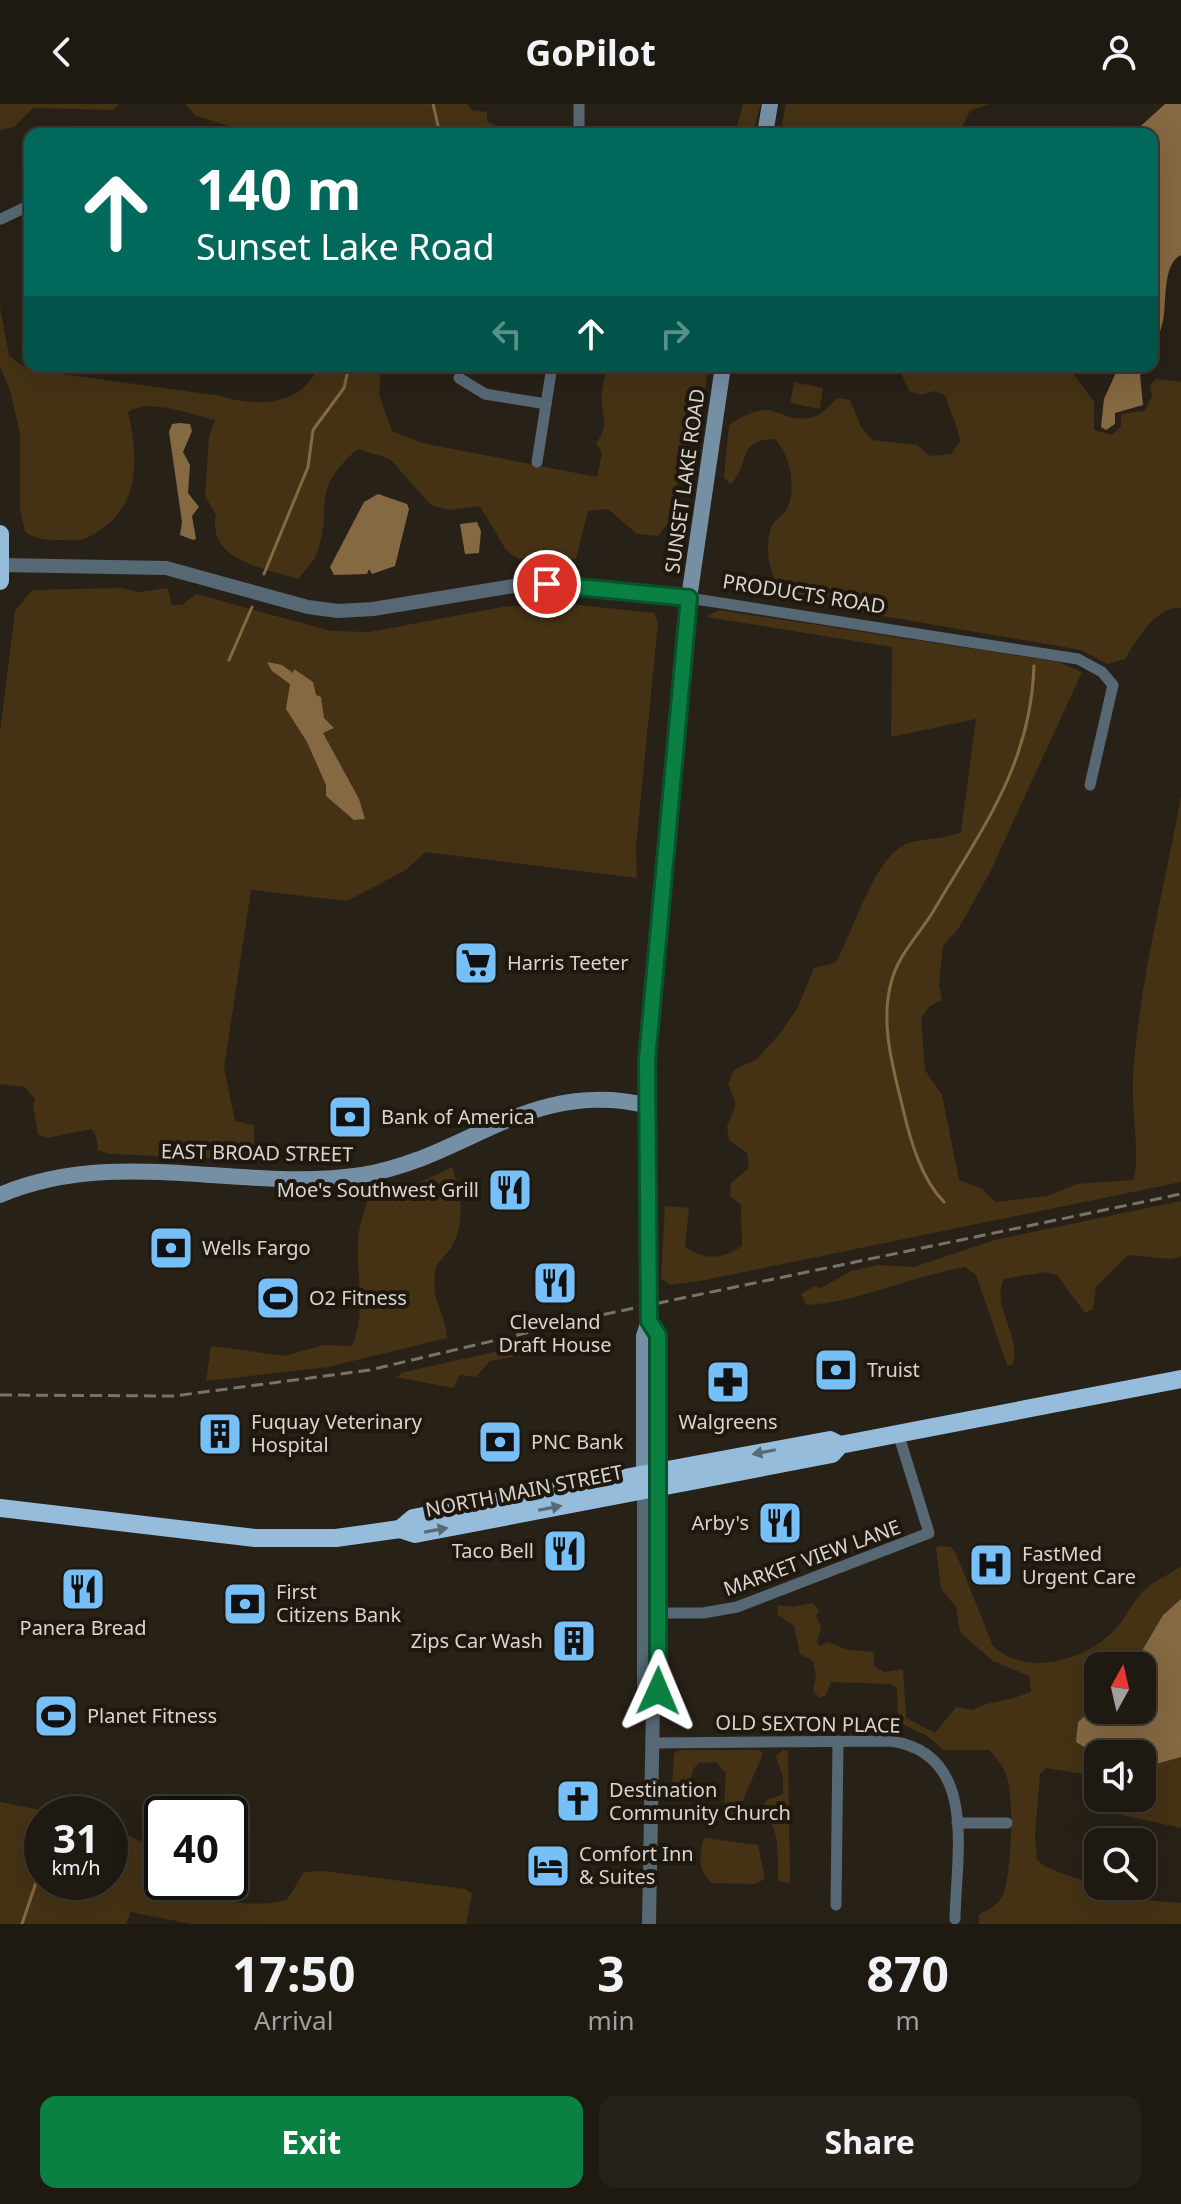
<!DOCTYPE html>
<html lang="en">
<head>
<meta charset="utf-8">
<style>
  :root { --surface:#1e1911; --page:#26221a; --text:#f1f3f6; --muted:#a1a09f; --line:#3c3831; --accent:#0b8043 }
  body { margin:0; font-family:"Noto Sans",sans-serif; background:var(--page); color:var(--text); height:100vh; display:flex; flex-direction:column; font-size:30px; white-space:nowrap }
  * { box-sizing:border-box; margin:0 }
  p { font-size:26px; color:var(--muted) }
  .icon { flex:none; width:44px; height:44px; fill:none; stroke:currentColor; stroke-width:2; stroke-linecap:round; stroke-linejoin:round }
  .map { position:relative; height:1820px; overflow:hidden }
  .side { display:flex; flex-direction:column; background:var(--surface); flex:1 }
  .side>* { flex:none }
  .hud { position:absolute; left:24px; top:24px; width:1134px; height:244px; border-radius:16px; box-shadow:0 8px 32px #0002,0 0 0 2px var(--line); background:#00695c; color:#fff; overflow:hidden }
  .needle { width:52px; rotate:8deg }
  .tools { position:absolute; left:1084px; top:1548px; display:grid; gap:16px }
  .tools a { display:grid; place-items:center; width:72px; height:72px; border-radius:16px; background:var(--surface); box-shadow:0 8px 32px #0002,0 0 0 2px var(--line); font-size:40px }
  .speed { position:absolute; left:24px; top:1692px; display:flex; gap:16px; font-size:40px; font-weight:700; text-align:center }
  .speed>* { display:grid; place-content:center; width:104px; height:104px; border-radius:50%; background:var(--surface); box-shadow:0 8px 32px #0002,0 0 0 2px var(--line); line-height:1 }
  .speed small { font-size:20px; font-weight:400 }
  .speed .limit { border:4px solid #111; border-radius:12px; background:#fff; color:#111 }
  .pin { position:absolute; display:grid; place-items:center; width:68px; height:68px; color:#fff; margin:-34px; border:4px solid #fff; border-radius:50%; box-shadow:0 2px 8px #0007 }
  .me { position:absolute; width:88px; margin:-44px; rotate:1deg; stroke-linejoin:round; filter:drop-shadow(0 0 6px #0008) }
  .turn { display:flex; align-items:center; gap:28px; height:168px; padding:0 40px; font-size:36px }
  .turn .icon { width:104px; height:104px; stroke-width:2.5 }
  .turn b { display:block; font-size:56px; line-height:68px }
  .lanes { display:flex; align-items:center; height:76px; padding:0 40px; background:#0003; justify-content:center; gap:40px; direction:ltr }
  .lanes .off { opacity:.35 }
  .eta { display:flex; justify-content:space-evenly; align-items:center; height:136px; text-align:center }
  .eta b { font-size:48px; font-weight:700; line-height:56px }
  .button { display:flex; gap:16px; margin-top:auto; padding:16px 40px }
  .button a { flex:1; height:92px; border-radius:16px; background:var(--accent); color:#fff; font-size:32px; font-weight:700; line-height:92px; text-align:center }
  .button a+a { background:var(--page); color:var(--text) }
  header { display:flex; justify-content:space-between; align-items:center; height:104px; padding:0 40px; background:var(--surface); font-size:36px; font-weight:700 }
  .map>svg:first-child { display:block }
  .green { fill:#453215 }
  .water { fill:#846942 }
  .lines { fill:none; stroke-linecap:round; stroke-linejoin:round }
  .stream { stroke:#846942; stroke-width:3 }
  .minor { stroke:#576875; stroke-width:11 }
  .tertiary { stroke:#576875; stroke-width:14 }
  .secondary { stroke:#758fa5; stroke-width:16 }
  .trunk { stroke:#95bcda; stroke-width:18 }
  .rail { stroke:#787269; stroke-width:3; stroke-dasharray:12 6; stroke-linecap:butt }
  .oneway { fill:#5a6a74 }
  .route-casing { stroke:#07532c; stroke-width:20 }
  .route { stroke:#0b8043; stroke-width:14 }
  .labels { text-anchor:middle; stroke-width:8; stroke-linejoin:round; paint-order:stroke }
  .street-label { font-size:20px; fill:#d9d5ce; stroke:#1f180e }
  .poi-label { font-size:20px; fill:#d9d5ce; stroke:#1f180e; text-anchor:start }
</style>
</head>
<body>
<header><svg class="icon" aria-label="back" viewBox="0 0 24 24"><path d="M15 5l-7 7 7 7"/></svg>GoPilot<svg class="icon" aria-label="person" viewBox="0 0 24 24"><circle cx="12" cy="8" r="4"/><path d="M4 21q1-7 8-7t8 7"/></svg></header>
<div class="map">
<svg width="1181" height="1820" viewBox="0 0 1181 1820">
  <rect width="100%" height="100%" fill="#282117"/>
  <g class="green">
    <path d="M 0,0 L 119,0 L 114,6 L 33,4 L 14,23 L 0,26 Z"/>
    <path d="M 185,0 L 467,0 L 472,6 L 487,8 L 487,17 L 502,25 L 501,30 L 256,30 L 196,12 Z"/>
    <path d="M 743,0 L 761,0 L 752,30 L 735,30 Z"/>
    <path d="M 786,0 L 989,0 L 970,7 L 958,30 L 780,30 Z"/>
    <path d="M 0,203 L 9,251 L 21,261 L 48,268 L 221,292 C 255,303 303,303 318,262 L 381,262 L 379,290 L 392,327 L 422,339 L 597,373 L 602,349 L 596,339 C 607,325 604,318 602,302 C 600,290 605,274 607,262 L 709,262 L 705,284 L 699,291 L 698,321 L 688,336 L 668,419 L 658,432 L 637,430 L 608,405 L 588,407 L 576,455 L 519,455 L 506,446 L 480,402 L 449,406 L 431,401 L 390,355 L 358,345 C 308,387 334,401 317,449 C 314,458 304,467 298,475 C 264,464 207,457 216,411 L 205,392 L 209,333 L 215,316 C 192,311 149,294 128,308 C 138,352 141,399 100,426 C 88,435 82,437 66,436 C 51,436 38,437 25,428 L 20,405 L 20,330 L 10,286 L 0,263 Z"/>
    <path d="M 898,262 L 1069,264 L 1094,298 L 1094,326 L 1112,331 L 1121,322 L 1121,310 L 1145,307 L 1152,292 L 1150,281 L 1156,275 L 1181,278 L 1181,504 C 1155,502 1137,536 1125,555 L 1108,560 L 1081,546 L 784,495 C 772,476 763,447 771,424 C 773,416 783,412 787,405 C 797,384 790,351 775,335 C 734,335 752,363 730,380 L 724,373 L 729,321 C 778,288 777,322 813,313 C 824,311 829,300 838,294 L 850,296 L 861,323 L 872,336 L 917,341 L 930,352 L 951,350 L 960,337 C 958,320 949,309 946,292 L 936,287 L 920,291 L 909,287 Z"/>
    <path d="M 794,278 L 823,284 L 820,305 L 790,299 Z"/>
    <path d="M 121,484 L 139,488 L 168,484 L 172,501 L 182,501 L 196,490 L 331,527 L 370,528 L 502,503 L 560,499 L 654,509 L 658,519 L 636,742 L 637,774 L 425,748 L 406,766 L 347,797 L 251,786 L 224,964 L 235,1017 L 254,1021 L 254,1047 L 238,1055 L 109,1050 L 98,1046 L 96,1032 L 91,1025 L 47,1034 L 38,1030 L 33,1002 L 35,995 L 25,983 L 0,980 L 0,629 L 15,507 L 32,486 Z"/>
    <path d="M 719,506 L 1059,558 L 1082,568 L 990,768 L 959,824 L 943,842 L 939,880 L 942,896 L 930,902 L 921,914 L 925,966 L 942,991 L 959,1076 L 982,1085 L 996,1098 L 1047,1092 L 1077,1080 L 1133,1076 C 1141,1057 1131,1000 1133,974 C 1138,883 1165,782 1181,692 L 1181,1078 L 700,1177 L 670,1181 L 661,1174 L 665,1102 L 689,1104 L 685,1143 C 705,1157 722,1155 742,1142 L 741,1101 L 730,1092 L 731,1079 L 749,1064 L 747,1049 L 729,1036 L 727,1023 L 736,1000 L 728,980 L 734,966 L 757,955 L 782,927 L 798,903 L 814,864 L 835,859 C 853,830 874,753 906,740 C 923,733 941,737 961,728 L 976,615 L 891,633 L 892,543 L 707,513 Z"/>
    <path d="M 452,1063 C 461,1089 466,1117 452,1142 C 447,1151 436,1158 435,1168 C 431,1199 446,1209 447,1234 L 328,1263 L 206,1277 L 211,1242 L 285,1252 L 324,1241 L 352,1242 C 368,1204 354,1168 359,1128 C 361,1116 366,1103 369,1091 L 423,1077 Z"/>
    <path d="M 1181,1097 L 1181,1152 L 1171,1155 L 1128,1151 L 1096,1183 L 1093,1205 L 1085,1209 L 1057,1171 L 1045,1168 L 1004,1175 C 990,1202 1024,1236 1012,1261 L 1007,1261 L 976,1171 L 965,1163 C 911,1172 860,1198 806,1201 L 801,1190 L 813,1183 L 821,1184 L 851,1167 L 878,1161 L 914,1163 L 995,1136 Z"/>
    <path d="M 540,1238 L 537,1248 L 490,1257 L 476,1273 L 460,1271 L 453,1284 L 396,1273 L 404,1268 Z"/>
    <path d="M 941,1442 L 951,1443 L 957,1452 L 993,1542 C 1028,1575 1091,1555 1119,1521 C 1128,1509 1134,1496 1145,1486 C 1155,1476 1169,1471 1181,1462 L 1181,1495 L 1163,1511 L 1133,1562 L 1098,1562 L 1098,1603 L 1093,1605 L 1076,1637 L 1098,1651 L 1098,1694 L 1142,1694 L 1142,1664 L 1181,1653 L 1181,1724 L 1094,1705 L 1089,1702 L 1093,1677 L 1090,1671 L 1046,1664 L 1040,1670 L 1035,1732 L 1037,1756 L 1046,1763 L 1131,1795 L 1181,1799 L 1181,1820 L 979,1820 L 979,1811 C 988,1805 998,1802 1003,1791 C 1012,1769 1014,1695 1007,1673 C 1003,1662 997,1654 989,1646 L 944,1646 L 927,1632 L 898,1618 L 897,1584 L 891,1580 L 831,1578 L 826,1591 L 820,1594 L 813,1587 L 816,1573 L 813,1557 L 800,1550 L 794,1522 L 778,1511 L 777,1501 L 793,1503 L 812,1499 L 819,1506 L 816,1512 L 821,1522 L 817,1539 L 820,1542 L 828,1538 L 848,1546 L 874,1548 L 874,1562 L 884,1568 L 903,1565 L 906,1614 L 935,1629 L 956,1603 L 973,1606 C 990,1596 1011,1598 1031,1587 L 1029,1572 L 993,1557 L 960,1528 L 956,1503 L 941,1485 L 936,1443 Z"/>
    <path d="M 680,1646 L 760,1646 L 763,1650 L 739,1705 L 730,1713 L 724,1705 L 726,1669 L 716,1658 L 699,1659 L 693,1665 L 690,1683 L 672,1683 L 674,1650 Z"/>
    <path d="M 783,1646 L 788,1647 L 790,1779 L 778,1777 C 777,1752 782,1724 761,1707 L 767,1696 L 783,1690 L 783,1673 L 776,1652 Z"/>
    <path d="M 0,1698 L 62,1710 L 42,1710 L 42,1778 L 110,1778 L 110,1724 L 152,1742 C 157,1757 152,1768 160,1783 C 197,1793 250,1806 287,1796 L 304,1768 L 323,1767 L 465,1785 L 472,1790 L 466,1820 L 191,1820 L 131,1808 L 126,1820 L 0,1820 Z"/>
    <path d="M 704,1734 L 758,1741 L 765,1775 L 755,1780 L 711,1779 C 697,1764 699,1753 704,1734 Z"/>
  </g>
  <g class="water">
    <path d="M 1165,0 L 1181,0 L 1181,151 C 1162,160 1167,198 1163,217 C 1160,230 1154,242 1152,255 L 1152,30 L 1132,30 Z"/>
    <path d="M 1119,262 L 1151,262 L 1140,271 L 1143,301 L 1115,309 L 1115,320 L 1106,326 L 1101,323 L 1104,295 Z"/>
    <path d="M 179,319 L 190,320 L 192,327 L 183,348 L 190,361 L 188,389 L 199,403 L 192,412 L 196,435 L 193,436 L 180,431 L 182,418 L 169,328 L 172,320 Z"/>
    <path d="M 378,390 L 407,400 L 409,405 L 395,462 L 372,470 L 369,465 L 367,470 L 334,471 L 330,463 L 364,398 Z"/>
    <path d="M 477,418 L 481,427 L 479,449 L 465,450 L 460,420 Z"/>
    <path d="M 267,558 L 282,561 L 293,569 L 294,565 L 313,578 L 316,591 L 321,593 L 324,614 L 334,624 L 323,629 L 359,695 L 365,715 L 354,716 L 326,692 L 326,681 L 307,638 L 286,605 L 290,580 L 272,567 Z"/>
    <path d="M 1181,1495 L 1181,1653 L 1142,1664 L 1142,1650 L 1098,1651 L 1076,1638 L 1078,1618 L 1093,1605 L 1142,1606 L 1142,1562 L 1133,1562 L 1163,1511 Z"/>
  </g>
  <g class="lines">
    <g class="stream">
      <path d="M 433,0 L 440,30"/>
      <path d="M 264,470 L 308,363 L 313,326 L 344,284 L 349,262"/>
      <path d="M 229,556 L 252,503"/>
      <path d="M 944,1098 C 921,1075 910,1035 903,1005 C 893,963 880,921 891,879 C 898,850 920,830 934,806 C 982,725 1031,660 1034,562"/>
      <path d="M 71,1710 L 78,1702"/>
      <path d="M 22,1820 L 42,1761"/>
    </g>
    <g class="minor">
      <path d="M 579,30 L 579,0"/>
      <path d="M 1,115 L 30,101"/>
      <path d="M 459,274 L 485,290 L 546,300"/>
      <path d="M 537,358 L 552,262"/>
      <path d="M 689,494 L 1078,555 L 1102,568 L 1113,581 L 1090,681"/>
      <path d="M 659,1509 L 703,1509 L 737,1503 L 929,1429 L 898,1329"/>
      <path d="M 654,1639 L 890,1637 C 979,1649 956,1750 955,1815"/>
      <path d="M 957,1719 L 1007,1719"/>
      <path d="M 836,1801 L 838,1637"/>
    </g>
    <g class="tertiary">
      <path d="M 1,461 L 166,464 L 308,503 L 338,507 L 373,505 L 526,480 L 575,481 L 689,494"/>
      <path d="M 644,1387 L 644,1586 L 653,1602"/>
      <path d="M 649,1820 L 653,1602 L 658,1587 L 659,1385"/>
    </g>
    <g class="secondary">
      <path d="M 765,30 L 770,0"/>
      <path d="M 0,1091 C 117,1041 241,1089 362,1071 C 464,1055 530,974 646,1001"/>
      <path d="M 649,1217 L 658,1231 L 659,1381"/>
      <path d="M 644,1382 L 644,1232 L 649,1217 L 646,1001 L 652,891 L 689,494 L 723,262"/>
    </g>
    <g class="trunk">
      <path d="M 0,430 L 0,477"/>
      <path d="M 0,1404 L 255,1434 L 336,1434 L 400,1425 L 415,1430 L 832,1350 L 840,1341"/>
      <path d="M 400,1425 L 413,1414 L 469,1403 L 830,1336 L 840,1341 L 1181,1275"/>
    </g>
    <path class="rail" d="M 0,1291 L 174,1292 L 370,1266 L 606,1210 L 1181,1090"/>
  </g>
  <defs><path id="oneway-solid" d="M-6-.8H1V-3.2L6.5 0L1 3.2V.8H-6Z" transform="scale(2)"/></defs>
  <g class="oneway">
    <use href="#oneway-solid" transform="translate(764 1348) rotate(169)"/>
    <use href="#oneway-solid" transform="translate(550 1404) rotate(-11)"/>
    <use href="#oneway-solid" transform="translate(436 1426) rotate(-10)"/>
  </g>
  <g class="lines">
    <g class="route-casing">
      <path id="route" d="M 547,480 L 689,494 L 647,956 L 649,1217 L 658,1231 L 658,1587"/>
    </g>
    <use href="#route" class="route"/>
  </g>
  <defs>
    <g id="supermarket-square" transform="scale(2.3)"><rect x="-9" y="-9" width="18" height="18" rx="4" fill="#77bff7" stroke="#1f180e"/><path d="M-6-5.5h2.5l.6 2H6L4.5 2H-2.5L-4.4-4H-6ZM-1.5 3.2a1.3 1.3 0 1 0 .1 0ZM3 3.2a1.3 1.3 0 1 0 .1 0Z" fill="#111"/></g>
    <g id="bank-square" transform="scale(2.3)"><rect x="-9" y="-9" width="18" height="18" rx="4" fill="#77bff7" stroke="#1f180e"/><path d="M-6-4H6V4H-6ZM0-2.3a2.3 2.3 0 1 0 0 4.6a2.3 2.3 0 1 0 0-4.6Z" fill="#111"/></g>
    <g id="restaurant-square" transform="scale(2.3)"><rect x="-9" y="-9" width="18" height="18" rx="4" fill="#77bff7" stroke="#1f180e"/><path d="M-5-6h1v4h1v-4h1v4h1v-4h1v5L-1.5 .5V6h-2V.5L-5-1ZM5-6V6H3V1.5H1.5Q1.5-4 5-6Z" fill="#111"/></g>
    <g id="stadium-square" transform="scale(2.3)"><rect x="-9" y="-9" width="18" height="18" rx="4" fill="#77bff7" stroke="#1f180e"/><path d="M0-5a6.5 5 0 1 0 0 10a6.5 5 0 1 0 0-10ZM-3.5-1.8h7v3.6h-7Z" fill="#111"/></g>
    <g id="pharmacy-square" transform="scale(2.3)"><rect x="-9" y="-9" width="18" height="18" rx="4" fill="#77bff7" stroke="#1f180e"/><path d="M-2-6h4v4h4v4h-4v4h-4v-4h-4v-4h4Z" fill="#111"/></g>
    <g id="building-square" transform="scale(2.3)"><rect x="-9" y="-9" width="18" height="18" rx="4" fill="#77bff7" stroke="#1f180e"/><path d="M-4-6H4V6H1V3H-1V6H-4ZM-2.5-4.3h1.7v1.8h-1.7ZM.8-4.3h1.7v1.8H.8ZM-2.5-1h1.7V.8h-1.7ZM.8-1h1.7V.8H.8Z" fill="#111"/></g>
    <g id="hospital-square" transform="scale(2.3)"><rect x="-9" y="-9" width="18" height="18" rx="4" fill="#77bff7" stroke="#1f180e"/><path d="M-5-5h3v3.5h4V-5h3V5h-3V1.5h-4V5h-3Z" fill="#111"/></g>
    <g id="church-square" transform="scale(2.3)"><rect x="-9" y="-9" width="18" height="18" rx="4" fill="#77bff7" stroke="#1f180e"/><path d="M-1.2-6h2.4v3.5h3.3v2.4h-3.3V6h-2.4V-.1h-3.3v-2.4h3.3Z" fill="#111"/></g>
    <g id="hotel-square" transform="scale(2.3)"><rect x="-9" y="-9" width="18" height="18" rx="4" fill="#77bff7" stroke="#1f180e"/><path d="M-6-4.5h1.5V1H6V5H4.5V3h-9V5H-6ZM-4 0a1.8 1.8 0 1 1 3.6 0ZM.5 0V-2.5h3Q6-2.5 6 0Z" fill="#111"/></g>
  </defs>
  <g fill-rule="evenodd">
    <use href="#supermarket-square" x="476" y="859"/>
    <use href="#bank-square" x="350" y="1013"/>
    <use href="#restaurant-square" x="510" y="1086"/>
    <use href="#bank-square" x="171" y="1144"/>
    <use href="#restaurant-square" x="555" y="1179"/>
    <use href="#stadium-square" x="278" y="1194"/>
    <use href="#bank-square" x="836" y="1266"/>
    <use href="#pharmacy-square" x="728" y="1278"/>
    <use href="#building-square" x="220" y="1330"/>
    <use href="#bank-square" x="500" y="1338"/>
    <use href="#restaurant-square" x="780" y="1419"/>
    <use href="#restaurant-square" x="565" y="1447"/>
    <use href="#hospital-square" x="991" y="1461"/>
    <use href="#restaurant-square" x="83" y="1485"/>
    <use href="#bank-square" x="245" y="1500"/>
    <use href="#building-square" x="574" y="1537"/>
    <use href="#stadium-square" x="56" y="1612"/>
    <use href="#church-square" x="578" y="1697"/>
    <use href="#hotel-square" x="548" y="1762"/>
  </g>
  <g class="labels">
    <g class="street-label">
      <text transform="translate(685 377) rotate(-82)" y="7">SUNSET LAKE ROAD</text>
      <text transform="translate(804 490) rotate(9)" y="7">PRODUCTS ROAD</text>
      <text transform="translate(257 1049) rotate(1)" y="7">EAST BROAD STREET</text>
      <text transform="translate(524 1387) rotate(-11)" y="7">NORTH MAIN STREET</text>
      <text transform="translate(812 1454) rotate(-20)" y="7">MARKET VIEW LANE</text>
      <text transform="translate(808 1620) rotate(1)" y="7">OLD SEXTON PLACE</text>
    </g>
    <g class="poi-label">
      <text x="507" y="866">Harris Teeter</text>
      <text x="381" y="1020">Bank of America</text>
      <text x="479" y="1093" text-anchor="end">Moe's Southwest Grill</text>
      <text x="202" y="1151">Wells Fargo</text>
      <text x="309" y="1201">O2 Fitness</text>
      <text x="555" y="1225" text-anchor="middle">Cleveland<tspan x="555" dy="23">Draft House</tspan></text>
      <text x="867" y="1273">Truist</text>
      <text x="251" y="1325">Fuquay Veterinary<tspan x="251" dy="23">Hospital</tspan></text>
      <text x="728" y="1325" text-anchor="middle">Walgreens</text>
      <text x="531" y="1345">PNC Bank</text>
      <text x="749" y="1426" text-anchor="end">Arby's</text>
      <text x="534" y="1454" text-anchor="end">Taco Bell</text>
      <text x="1022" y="1457">FastMed<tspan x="1022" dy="23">Urgent Care</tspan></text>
      <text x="276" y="1495">First<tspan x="276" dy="23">Citizens Bank</tspan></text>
      <text x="83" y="1531" text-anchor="middle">Panera Bread</text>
      <text x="543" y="1544" text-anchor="end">Zips Car Wash</text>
      <text x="87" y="1619">Planet Fitness</text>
      <text x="609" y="1693">Destination<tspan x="609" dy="23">Community Church</tspan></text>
      <text x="579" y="1757">Comfort Inn<tspan x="579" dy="23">&amp; Suites</tspan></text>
    </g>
  </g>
</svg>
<div class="tools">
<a><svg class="needle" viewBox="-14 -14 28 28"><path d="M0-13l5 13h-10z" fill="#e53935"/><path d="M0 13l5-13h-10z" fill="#a1a09f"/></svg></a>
<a><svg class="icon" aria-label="sound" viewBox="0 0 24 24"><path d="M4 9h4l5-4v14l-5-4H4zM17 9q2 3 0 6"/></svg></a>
<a><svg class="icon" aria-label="search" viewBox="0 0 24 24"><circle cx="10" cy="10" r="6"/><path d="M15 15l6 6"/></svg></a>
</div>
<div class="speed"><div>31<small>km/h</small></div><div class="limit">40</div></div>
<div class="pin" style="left:547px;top:480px;background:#d93025"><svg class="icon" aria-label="arrive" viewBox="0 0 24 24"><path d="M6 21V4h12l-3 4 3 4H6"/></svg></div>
<svg class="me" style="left:658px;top:1587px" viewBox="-20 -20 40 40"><path d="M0-17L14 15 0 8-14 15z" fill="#0b8043" stroke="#fff" stroke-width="4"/></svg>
<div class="hud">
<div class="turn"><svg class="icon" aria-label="ahead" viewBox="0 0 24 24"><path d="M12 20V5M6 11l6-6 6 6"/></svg><div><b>140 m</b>Sunset Lake Road</div></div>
<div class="lanes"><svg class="icon off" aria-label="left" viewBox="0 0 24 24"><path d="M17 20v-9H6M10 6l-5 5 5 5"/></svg><svg class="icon" aria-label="ahead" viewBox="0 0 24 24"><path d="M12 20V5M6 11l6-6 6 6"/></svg><svg class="icon off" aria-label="right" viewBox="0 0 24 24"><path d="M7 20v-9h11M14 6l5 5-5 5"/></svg></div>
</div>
</div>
<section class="side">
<div class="eta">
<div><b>17:50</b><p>Arrival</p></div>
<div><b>3</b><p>min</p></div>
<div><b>870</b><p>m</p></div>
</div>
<div class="button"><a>Exit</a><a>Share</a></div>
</section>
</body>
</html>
